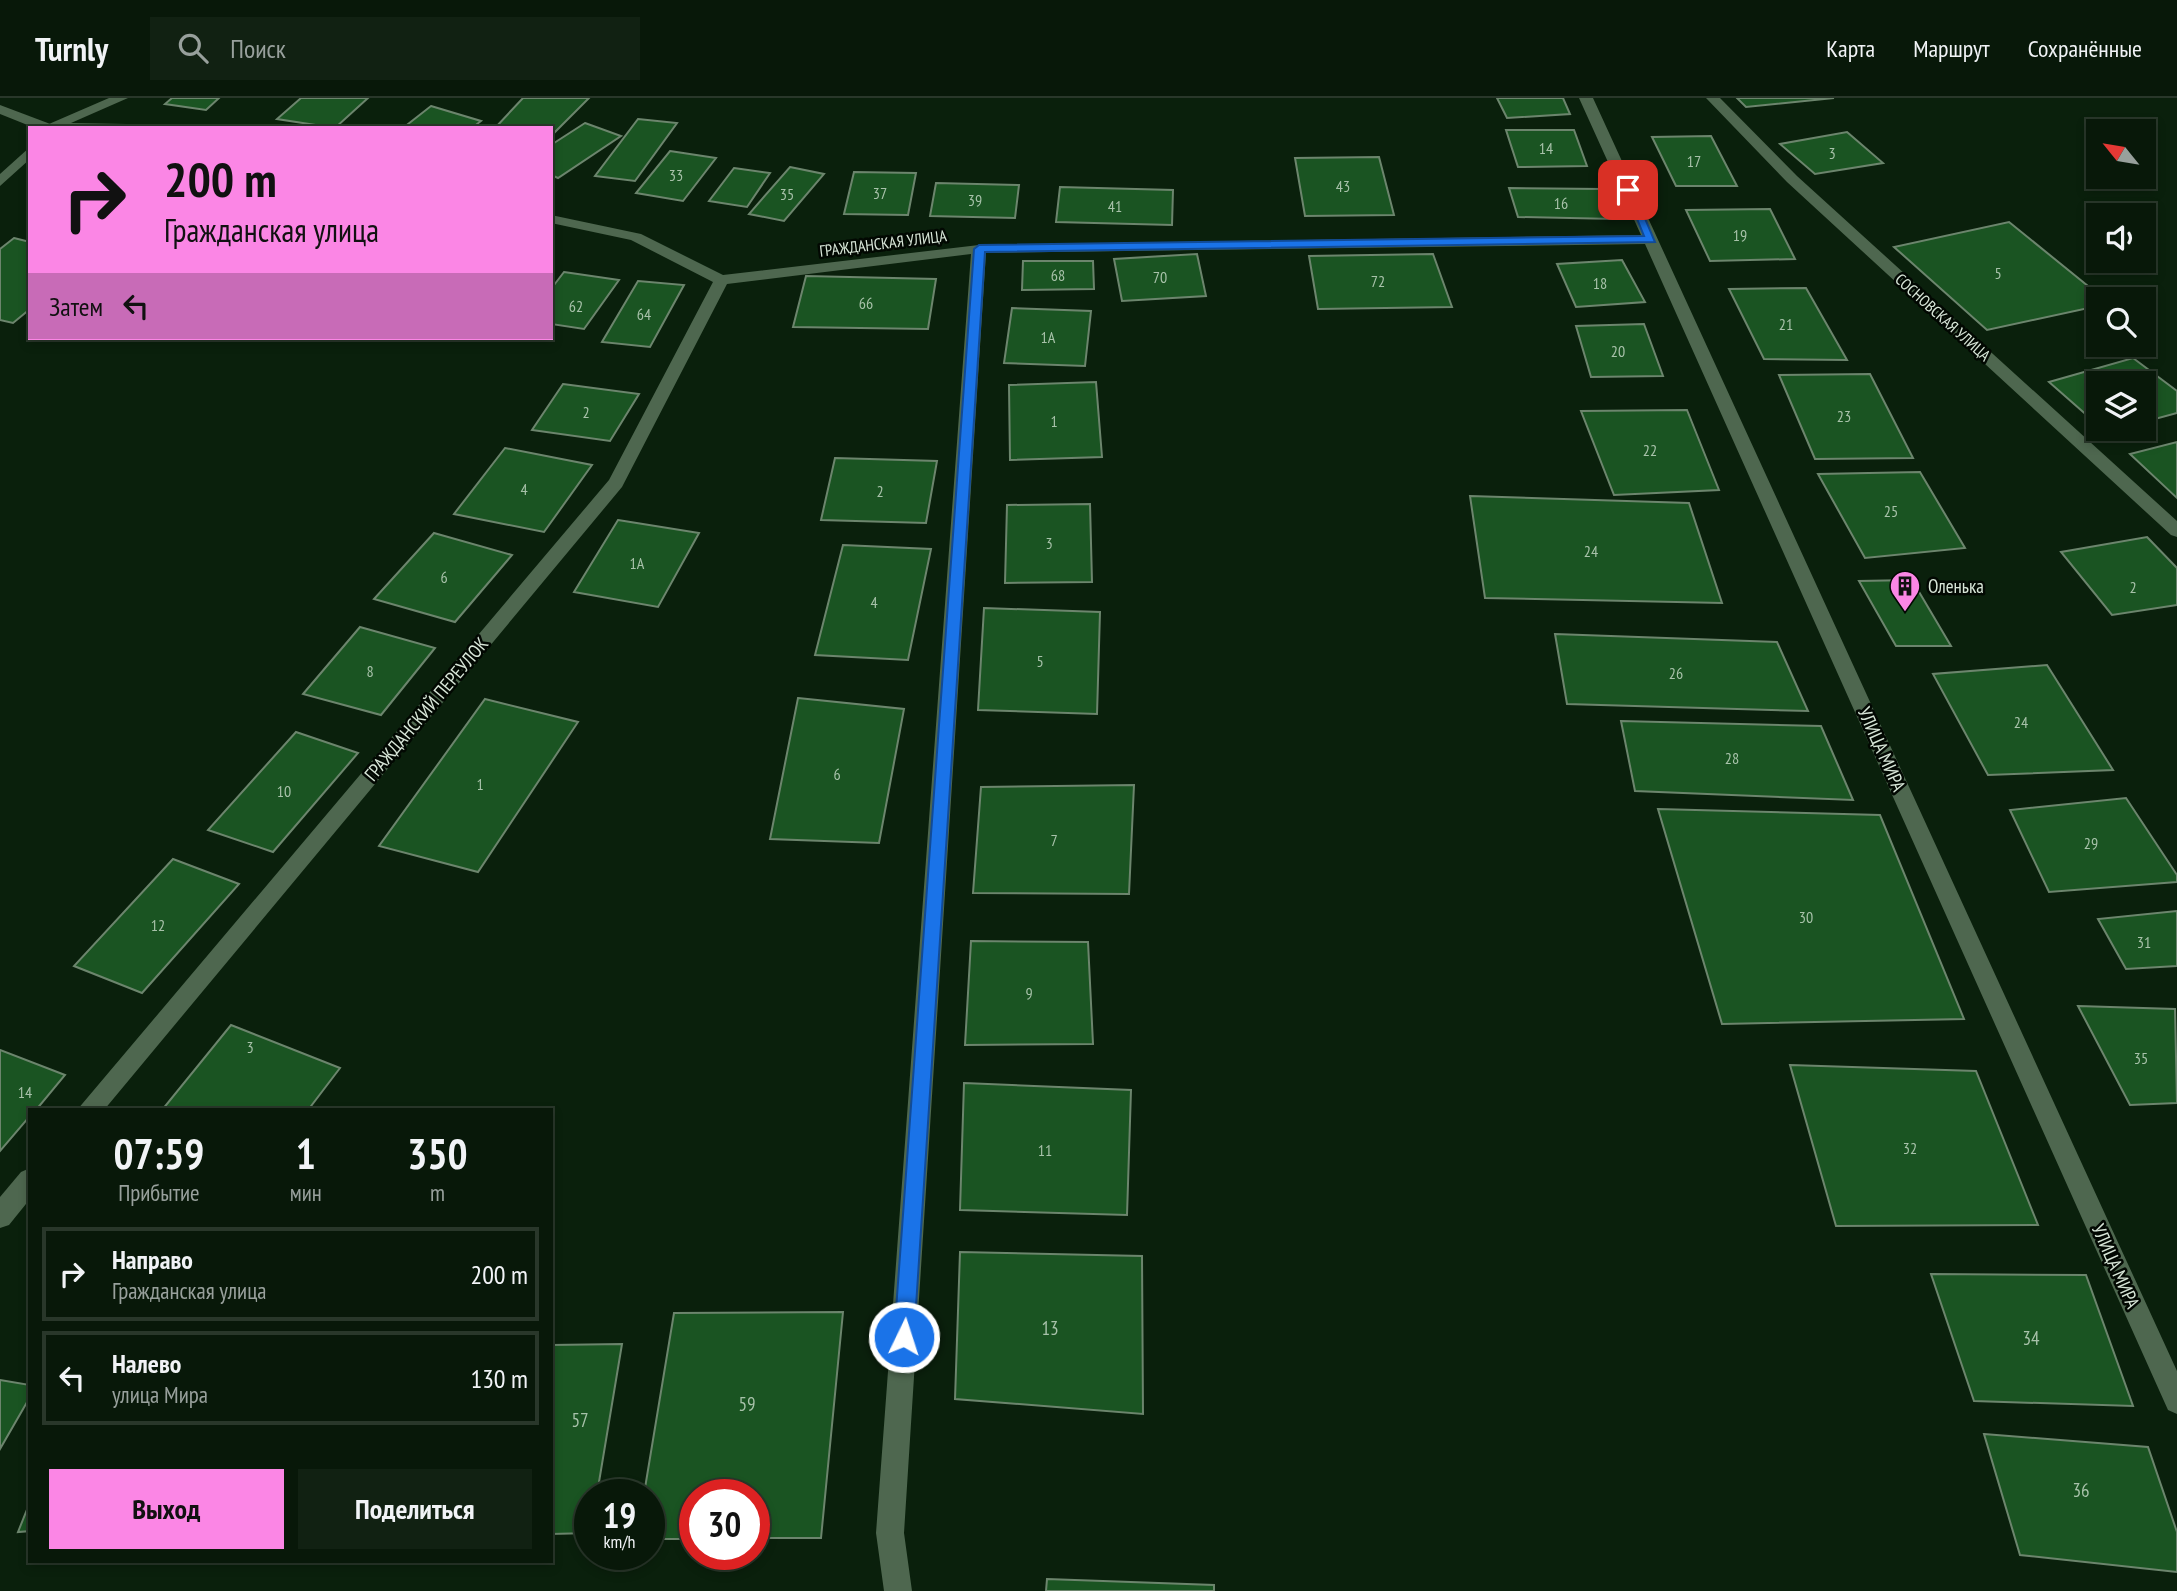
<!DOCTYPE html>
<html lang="ru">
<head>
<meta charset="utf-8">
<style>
  :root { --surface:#081809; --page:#112112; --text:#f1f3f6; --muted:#98a09c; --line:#29372a; --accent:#fb86e5 }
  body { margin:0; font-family:"PT Sans Narrow",sans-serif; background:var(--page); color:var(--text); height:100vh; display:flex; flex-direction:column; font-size:26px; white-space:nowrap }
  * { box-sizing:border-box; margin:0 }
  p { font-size:23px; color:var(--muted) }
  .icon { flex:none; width:38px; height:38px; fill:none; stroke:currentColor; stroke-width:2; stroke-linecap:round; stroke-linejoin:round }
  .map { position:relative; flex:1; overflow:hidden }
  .details { position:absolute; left:28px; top:1010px; width:525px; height:455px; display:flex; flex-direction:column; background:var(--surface); border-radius:0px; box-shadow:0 4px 10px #0003,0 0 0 2px var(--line) }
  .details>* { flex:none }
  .hud { position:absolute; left:28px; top:28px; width:525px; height:214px; border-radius:0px; box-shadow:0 4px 10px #0003,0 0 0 2px var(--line); background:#fb86e5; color:#111; overflow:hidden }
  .needle { width:46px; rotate:300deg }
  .controls { position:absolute; left:2086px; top:21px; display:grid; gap:14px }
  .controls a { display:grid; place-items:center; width:70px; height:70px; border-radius:0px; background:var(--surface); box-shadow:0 4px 10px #0003,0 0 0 2px var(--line); font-size:35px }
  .speed { position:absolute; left:574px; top:1381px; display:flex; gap:14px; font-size:35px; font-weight:700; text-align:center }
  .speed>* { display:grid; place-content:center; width:91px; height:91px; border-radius:50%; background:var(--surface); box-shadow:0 4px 10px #0003,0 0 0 2px var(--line); line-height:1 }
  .speed small { font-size:18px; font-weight:400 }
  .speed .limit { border:10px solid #d22; background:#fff; color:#111 }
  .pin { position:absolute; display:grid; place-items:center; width:60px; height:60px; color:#fff; margin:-30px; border-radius:14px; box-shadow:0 4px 10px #0006 }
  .me { position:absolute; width:77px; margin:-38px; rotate:4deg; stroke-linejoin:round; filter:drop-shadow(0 0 5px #0008) }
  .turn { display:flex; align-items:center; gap:24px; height:147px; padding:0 21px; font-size:32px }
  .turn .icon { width:91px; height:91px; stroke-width:2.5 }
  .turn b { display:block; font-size:49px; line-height:60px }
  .then { display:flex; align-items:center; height:66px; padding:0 21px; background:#0003; gap:14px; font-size:26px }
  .eta { display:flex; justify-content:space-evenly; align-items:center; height:119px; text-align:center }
  .eta b { font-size:42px; font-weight:700; line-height:49px }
  .primary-button { display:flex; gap:14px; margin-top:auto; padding:14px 21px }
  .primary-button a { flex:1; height:80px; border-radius:0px; background:var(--accent); color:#111; font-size:28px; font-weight:700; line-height:80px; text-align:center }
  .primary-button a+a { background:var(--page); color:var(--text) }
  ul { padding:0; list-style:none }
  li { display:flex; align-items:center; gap:21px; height:94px; margin:0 14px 10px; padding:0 7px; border:4px solid var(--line); border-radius:0px }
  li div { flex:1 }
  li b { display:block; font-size:26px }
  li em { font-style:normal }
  header { display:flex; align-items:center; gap:42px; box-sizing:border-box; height:98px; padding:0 35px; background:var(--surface); border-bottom:2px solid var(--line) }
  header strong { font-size:33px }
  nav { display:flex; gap:38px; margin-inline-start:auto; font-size:24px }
  .search { width:490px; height:63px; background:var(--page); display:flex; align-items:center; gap:18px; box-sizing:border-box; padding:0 24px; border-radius:0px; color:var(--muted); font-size:26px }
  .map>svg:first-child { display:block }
  .building { fill:#1a5422; stroke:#6c856d; stroke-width:2 }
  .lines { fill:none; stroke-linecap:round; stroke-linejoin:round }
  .minor { fill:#4e674f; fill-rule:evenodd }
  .tertiary { fill:#4e674f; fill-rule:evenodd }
  .route { fill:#1a73e8; stroke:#114b97; stroke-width:2 }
  .labels { text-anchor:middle; stroke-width:5; stroke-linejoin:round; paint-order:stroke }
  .number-label { font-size:16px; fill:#a8c2aa }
  .far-street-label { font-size:16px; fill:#d8e6d8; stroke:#020802 }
  .poi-label { font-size:19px; fill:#d8e6d8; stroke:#020802; text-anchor:start }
  .street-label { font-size:19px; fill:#d8e6d8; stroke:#020802 }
  .near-number-label { font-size:19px; fill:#a8c2aa }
</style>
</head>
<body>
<header>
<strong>Turnly</strong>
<div class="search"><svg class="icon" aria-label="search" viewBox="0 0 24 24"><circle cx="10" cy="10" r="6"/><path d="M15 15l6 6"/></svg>Поиск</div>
<nav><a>Карта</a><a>Маршрут</a><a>Сохранённые</a></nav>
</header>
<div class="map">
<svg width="2177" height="1493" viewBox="0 0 2177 1493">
  <rect width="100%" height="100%" fill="#0a200c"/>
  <g class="building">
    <path d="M 172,0 L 219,0 L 206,12 L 165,6 Z"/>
    <path d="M 301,0 L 368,0 L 335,30 L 277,21 Z"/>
    <path d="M 523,0 L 589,0 L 551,38 L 551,30 L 495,30 Z"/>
    <path d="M 1497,0 L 1563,0 L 1570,16 L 1507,20 Z"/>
    <path d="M 1737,0 L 1834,0 L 1746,9 Z"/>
    <path d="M 431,8 L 481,23 L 472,30 L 403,30 Z"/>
    <path d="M 638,21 L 677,25 L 635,83 L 595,78 Z"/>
    <path d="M 585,25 L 621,38 L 558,80 L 551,77 L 551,47 Z"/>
    <path d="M 1506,32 L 1574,32 L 1587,68 L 1518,69 Z"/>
    <path d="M 1847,34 L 1883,65 L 1815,76 L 1780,46 Z"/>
    <path d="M 1711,38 L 1737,88 L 1676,88 L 1652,39 Z"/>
    <path d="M 670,53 L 716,60 L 683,103 L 636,95 Z"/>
    <path d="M 1379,59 L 1394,117 L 1305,118 L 1295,60 Z"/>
    <path d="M 790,69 L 824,76 L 784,123 L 749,116 Z"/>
    <path d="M 734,70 L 770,75 L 747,109 L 709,103 Z"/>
    <path d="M 854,74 L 916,75 L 908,117 L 844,116 Z"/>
    <path d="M 936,85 L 1019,87 L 1015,120 L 930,118 Z"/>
    <path d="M 1060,89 L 1173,92 L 1172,127 L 1056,124 Z"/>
    <path d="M 1509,90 L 1603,91 L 1615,121 L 1518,119 Z"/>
    <path d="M 1770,111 L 1795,161 L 1710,163 L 1686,112 Z"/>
    <path d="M 2009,124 L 2104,201 L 2098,201 L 2098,208 L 1987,232 L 1894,149 Z"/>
    <path d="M 14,140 L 30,144 L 30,211 L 13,225 L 0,222 L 0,151 Z"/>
    <path d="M 1197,156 L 1206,198 L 1122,203 L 1114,161 Z"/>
    <path d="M 1433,156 L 1452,209 L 1318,211 L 1309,158 Z"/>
    <path d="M 1622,162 L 1645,204 L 1576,209 L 1557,166 Z"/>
    <path d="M 1023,163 L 1093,163 L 1094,191 L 1022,192 Z"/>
    <path d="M 564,174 L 619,182 L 584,231 L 551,226 L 551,191 Z"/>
    <path d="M 806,178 L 936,181 L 928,231 L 793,229 Z"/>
    <path d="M 638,183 L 684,187 L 650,249 L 602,244 Z"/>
    <path d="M 1806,190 L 1847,262 L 1764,261 L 1729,191 Z"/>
    <path d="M 1012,210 L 1091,213 L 1085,268 L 1004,265 Z"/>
    <path d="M 1644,226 L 1663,278 L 1591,279 L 1576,228 Z"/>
    <path d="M 2133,260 L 2177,293 L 2177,315 L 2144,324 L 2144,285 L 2098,285 L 2098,327 L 2049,284 Z"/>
    <path d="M 1870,276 L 1913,360 L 1815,361 L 1779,277 Z"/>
    <path d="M 1096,284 L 1102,359 L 1010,362 L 1009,287 Z"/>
    <path d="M 563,286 L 639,296 L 610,343 L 532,332 Z"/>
    <path d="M 1687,312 L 1719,392 L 1614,397 L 1581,313 Z"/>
    <path d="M 2177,344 L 2177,400 L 2130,356 Z"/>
    <path d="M 505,350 L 592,367 L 544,434 L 454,416 Z"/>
    <path d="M 835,360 L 937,363 L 926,425 L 821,422 Z"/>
    <path d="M 1920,374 L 1965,450 L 1865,460 L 1818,376 Z"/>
    <path d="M 1470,398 L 1689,405 L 1722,505 L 1485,500 Z"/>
    <path d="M 1090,406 L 1092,484 L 1005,485 L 1007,407 Z"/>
    <path d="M 618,422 L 699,435 L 658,509 L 574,494 Z"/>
    <path d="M 434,435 L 512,457 L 455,524 L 374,501 Z"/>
    <path d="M 2147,439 L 2177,470 L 2177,507 L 2112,517 L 2061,454 Z"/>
    <path d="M 843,447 L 931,451 L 908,562 L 815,557 Z"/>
    <path d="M 1912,482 L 1951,548 L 1896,548 L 1859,483 Z"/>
    <path d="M 984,510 L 1100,514 L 1097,616 L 978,612 Z"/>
    <path d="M 360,529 L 435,550 L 381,617 L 303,596 Z"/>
    <path d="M 1555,536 L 1777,544 L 1808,613 L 1567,606 Z"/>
    <path d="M 2047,567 L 2113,672 L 1988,677 L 1933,576 Z"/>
    <path d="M 798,600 L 904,611 L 879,745 L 770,741 Z"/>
    <path d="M 485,601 L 578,624 L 478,774 L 379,748 Z"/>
    <path d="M 1621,623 L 1821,628 L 1853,702 L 1635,693 Z"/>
    <path d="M 296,634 L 358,655 L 273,754 L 208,732 Z"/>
    <path d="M 1134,687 L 1129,796 L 973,795 L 981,689 Z"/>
    <path d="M 2126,700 L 2177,777 L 2177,784 L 2049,794 L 2010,712 Z"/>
    <path d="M 1658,711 L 1880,717 L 1964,921 L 1722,926 Z"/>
    <path d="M 173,761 L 239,786 L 142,895 L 74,868 Z"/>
    <path d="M 2177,813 L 2177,868 L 2126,871 L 2098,821 Z"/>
    <path d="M 971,843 L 1088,844 L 1093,946 L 965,947 Z"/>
    <path d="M 2078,908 L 2175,911 L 2177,1005 L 2130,1007 Z"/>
    <path d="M 231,927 L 340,970 L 308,1012 L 162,1012 Z"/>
    <path d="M 0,952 L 65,977 L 36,1012 L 30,1012 L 30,1018 L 0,1053 Z"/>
    <path d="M 1790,967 L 1976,973 L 2038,1127 L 1836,1128 Z"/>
    <path d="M 964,985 L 1131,992 L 1127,1117 L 960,1112 Z"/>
    <path d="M 960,1154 L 1142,1158 L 1143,1316 L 955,1301 Z"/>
    <path d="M 1931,1176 L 2086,1177 L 2133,1308 L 1974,1303 Z"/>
    <path d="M 843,1214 L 821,1440 L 754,1440 L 754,1396 L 695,1396 L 695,1441 L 649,1441 L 649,1396 L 644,1396 L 674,1215 Z"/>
    <path d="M 622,1246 L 597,1396 L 590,1396 L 590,1435 L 551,1436 L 551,1247 Z"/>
    <path d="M 0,1282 L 30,1287 L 30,1299 L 0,1351 Z"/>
    <path d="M 1984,1336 L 2148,1349 L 2177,1434 L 2177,1474 L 2020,1457 Z"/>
    <path d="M 30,1404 L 30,1433 L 18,1434 Z"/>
    <path d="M 1047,1481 L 1214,1487 L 1214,1493 L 1046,1493 Z"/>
  </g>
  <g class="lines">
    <g class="minor">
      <path d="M 109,0 L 128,0 L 71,25 L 127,26 L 134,30 L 42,29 Z"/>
      <path d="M 1579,0 L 1593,0 L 2177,1273 L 2177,1316 L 2168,1312 L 1645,146 L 986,155 L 904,1435 L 912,1493 L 884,1493 L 876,1435 L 971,156 L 727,186 L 622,389 L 104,1012 L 77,1012 L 609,382 L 713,184 L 631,142 L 551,125 L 551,117 L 641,136 L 723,177 L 979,147 L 1641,137 Z"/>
      <path d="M 1706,0 L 1720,0 L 1797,78 L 2177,423 L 2177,439 L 2171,437 L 1787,84 Z"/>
      <path d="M 30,1070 L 30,1101 L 9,1127 L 0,1130 L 0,1099 L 21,1074 Z"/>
    </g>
    <g class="tertiary">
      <path d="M 0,7 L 53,27 L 55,30 L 35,30 L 0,16 Z"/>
      <path d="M 30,49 L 30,61 L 0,88 L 0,76 Z"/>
    </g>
  </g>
  <path class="route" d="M 1624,89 L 1633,92 L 1655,144 L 985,154 L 914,1239 L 911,1246 L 904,1249 L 897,1246 L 894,1239 L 974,151 L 979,147 L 1644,138 Z"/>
  <defs>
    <g id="building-pin" transform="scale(1.575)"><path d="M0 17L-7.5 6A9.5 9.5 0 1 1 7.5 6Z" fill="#fb86e5" stroke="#020802"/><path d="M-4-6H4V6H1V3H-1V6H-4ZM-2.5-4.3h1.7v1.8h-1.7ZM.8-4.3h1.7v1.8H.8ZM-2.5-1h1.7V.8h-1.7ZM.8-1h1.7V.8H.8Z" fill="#111"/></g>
  </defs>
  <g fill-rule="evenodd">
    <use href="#building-pin" x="1905" y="488"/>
  </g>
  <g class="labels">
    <g class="number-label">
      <text x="1546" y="56">14</text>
      <text x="1832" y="61">3</text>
      <text x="1694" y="69">17</text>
      <text x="676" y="83">33</text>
      <text x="1343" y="94">43</text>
      <text x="880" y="101">37</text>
      <text x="787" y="102">35</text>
      <text x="975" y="108">39</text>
      <text x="1561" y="111">16</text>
      <text x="1115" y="114">41</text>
      <text x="1740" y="143">19</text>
      <text x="1998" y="181">5</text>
      <text x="1058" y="183">68</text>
      <text x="1160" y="185">70</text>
      <text x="1378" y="189">72</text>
      <text x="1600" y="191">18</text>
      <text x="866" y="211">66</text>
      <text x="576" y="214">62</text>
      <text x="644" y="222">64</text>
      <text x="1786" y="232">21</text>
      <text x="1048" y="245">1А</text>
      <text x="1618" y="259">20</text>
      <text x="586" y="320">2</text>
      <text x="1844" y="324">23</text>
      <text x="1054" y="329">1</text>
      <text x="1650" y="358">22</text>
      <text x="524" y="397">4</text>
      <text x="880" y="399">2</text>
      <text x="1891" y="419">25</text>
      <text x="1049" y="451">3</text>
      <text x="1591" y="459">24</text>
      <text x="637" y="471">1А</text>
      <text x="444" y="485">6</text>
      <text x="2133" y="495">2</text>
      <text x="874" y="510">4</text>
      <text x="1040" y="569">5</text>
      <text x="370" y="579">8</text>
      <text x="1676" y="581">26</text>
      <text x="2021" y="630">24</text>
      <text x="1732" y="666">28</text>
      <text x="837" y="682">6</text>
      <text x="480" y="692">1</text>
      <text x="284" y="699">10</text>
      <text x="1054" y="748">7</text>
      <text x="2091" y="751">29</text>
      <text x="1806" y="825">30</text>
      <text x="158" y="833">12</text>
      <text x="2144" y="850">31</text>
      <text x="1029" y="901">9</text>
      <text x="250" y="955">3</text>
      <text x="2141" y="966">35</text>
      <text x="25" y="1000">14</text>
      <text x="1910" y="1056">32</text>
      <text x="1045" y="1058">11</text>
    </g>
    <g class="far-street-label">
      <text transform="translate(883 145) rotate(-7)" y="6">ГРАЖДАНСКАЯ УЛИЦА</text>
      <text transform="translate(1943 219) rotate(42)" y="6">СОСНОВСКАЯ УЛИЦА</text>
    </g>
    <g class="poi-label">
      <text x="1928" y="495">Оленька</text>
    </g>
    <g class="street-label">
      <text transform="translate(426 611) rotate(-50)" y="7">ГРАЖДАНСКИЙ ПЕРЕУЛОК</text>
      <text transform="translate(1882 651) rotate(66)" y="7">УЛИЦА МИРА</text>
      <text transform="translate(2116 1168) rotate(66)" y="7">УЛИЦА МИРА</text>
    </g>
    <g class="near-number-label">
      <text x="1050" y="1237">13</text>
      <text x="2031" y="1247">34</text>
      <text x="747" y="1313">59</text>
      <text x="580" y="1329">57</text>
      <text x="2081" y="1399">36</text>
    </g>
  </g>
</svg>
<div class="controls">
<a><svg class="needle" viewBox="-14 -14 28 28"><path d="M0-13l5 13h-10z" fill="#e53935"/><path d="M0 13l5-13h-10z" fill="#98a09c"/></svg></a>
<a><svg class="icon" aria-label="sound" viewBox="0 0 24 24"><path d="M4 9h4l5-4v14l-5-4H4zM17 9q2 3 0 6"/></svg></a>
<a><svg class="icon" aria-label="search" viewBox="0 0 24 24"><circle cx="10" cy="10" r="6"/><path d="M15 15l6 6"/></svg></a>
<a><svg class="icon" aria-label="layers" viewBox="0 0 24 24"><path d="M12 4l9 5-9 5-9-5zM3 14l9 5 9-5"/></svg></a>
</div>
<div class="speed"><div>19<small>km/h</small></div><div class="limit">30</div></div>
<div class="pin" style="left:1628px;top:92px;background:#d93025"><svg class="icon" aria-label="arrive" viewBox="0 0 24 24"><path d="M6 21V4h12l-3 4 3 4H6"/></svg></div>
<svg class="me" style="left:904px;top:1239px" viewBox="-20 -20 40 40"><circle r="17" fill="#1a73e8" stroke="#fff" stroke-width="3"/><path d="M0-11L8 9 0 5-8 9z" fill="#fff"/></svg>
<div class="hud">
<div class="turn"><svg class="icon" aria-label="right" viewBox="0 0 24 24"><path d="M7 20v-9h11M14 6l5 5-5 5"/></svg><div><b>200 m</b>Гражданская улица</div></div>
<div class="then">Затем<svg class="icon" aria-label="left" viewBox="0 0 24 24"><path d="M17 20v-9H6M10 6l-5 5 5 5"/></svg></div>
</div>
<section class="details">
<div class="eta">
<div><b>07:59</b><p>Прибытие</p></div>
<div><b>1</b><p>мин</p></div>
<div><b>350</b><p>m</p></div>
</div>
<ul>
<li><svg class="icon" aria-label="right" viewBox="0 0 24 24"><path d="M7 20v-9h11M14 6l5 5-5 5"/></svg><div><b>Направо</b><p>Гражданская улица</p></div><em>200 m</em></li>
<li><svg class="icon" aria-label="left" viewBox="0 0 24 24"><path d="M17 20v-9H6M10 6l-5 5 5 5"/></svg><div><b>Налево</b><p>улица Мира</p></div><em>130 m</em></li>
</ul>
<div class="primary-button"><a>Выход</a><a>Поделиться</a></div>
</section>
</div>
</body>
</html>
